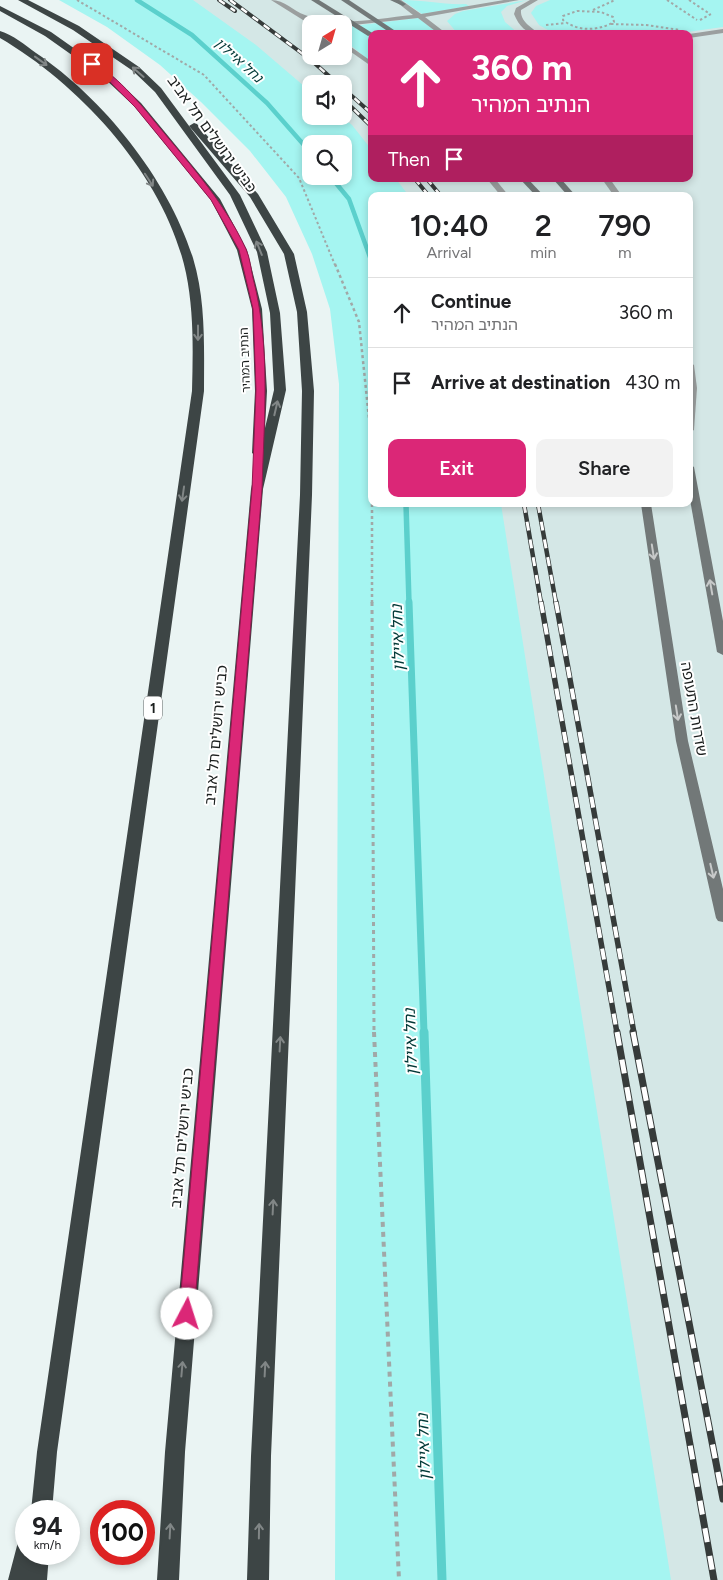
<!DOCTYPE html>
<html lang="en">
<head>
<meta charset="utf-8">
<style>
  :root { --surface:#fff; --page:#f2f2f2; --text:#202124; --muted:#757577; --line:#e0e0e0; --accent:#db2777 }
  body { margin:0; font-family:Figtree,"Noto Sans Hebrew",sans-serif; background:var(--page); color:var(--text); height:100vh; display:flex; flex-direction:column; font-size:19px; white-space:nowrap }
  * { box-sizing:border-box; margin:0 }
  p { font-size:16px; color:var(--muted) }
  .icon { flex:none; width:28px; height:28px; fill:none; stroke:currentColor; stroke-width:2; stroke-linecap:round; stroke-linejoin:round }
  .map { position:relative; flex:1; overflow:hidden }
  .drawer { position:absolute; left:368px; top:192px; width:325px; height:315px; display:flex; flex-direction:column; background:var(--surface); border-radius:10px; box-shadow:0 2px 8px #0003 }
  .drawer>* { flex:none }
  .guide { position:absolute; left:368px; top:30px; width:325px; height:152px; border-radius:10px; box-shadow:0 2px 8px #0003; background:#db2777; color:#fff; overflow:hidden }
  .needle { width:32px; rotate:37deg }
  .buttons { position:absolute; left:302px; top:15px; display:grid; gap:10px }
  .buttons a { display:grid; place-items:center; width:50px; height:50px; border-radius:10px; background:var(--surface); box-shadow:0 2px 8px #0003; font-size:25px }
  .speed { position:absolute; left:15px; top:1500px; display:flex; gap:10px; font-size:25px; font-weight:700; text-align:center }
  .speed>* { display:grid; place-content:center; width:65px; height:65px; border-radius:50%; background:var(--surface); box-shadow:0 2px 8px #0003; line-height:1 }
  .speed small { font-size:12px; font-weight:400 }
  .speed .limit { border:8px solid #d22; background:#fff; color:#111 }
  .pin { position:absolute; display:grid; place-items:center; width:42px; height:42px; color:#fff; margin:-21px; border-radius:10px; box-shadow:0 2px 8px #0006 }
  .me { position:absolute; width:55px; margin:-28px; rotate:5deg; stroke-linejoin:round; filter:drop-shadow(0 0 4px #0008) }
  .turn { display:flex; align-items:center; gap:18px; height:105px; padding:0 20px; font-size:22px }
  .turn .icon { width:65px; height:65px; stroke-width:2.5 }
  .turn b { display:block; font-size:35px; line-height:42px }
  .then { display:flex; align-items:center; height:48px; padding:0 20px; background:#0003; gap:10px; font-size:19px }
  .eta { display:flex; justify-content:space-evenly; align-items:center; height:85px; text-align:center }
  .eta b { font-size:30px; font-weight:600; line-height:35px }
  .primary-button { display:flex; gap:10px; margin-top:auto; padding:10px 20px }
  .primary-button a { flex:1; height:58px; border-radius:10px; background:var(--accent); color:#fff; font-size:20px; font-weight:600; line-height:58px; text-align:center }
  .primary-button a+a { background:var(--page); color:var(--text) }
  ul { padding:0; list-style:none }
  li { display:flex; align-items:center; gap:15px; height:70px; padding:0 20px; border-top:1px solid var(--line) }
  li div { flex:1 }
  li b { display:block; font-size:19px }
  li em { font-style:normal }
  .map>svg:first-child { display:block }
  .built { fill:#d4e7e6; fill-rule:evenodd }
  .green { fill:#a5f5f1; fill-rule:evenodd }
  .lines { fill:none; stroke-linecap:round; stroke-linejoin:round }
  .stream-far3 { stroke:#5bd0cc; stroke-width:4.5 }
  .stream-far2 { stroke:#5bd0cc; stroke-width:5.5 }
  .stream-far1 { stroke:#5bd0cc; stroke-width:7 }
  .stream { stroke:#5bd0cc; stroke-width:9 }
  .path-far3 { stroke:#a1a8a7; stroke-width:2; stroke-dasharray:2.5 2.5; stroke-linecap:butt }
  .path-far2 { stroke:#a1a8a7; stroke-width:2.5; stroke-dasharray:3 3; stroke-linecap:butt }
  .path-far1 { stroke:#a1a8a7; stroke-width:3; stroke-dasharray:4 4; stroke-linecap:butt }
  .path { stroke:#a1a8a7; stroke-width:4; stroke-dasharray:5 5; stroke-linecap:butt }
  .street { fill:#9b9f9f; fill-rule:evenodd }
  .secondary { fill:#727878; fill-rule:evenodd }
  .highway { fill:#3d4545; fill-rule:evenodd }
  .rail-far3-casing { stroke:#363b3a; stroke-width:4 }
  .rail-far2-casing { stroke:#363b3a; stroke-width:4.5 }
  .rail-far1-casing { stroke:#363b3a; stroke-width:5.5 }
  .rail-casing { stroke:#363b3a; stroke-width:7 }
  .rail-far3 { stroke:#fff; stroke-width:2.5; stroke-dasharray:7; stroke-linecap:butt }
  .rail-far2 { stroke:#fff; stroke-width:3; stroke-dasharray:9; stroke-linecap:butt }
  .rail-far1 { stroke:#fff; stroke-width:4; stroke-dasharray:11; stroke-linecap:butt }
  .rail { stroke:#fff; stroke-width:5; stroke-dasharray:14; stroke-linecap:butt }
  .oneway { stroke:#818686 }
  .oneway2 { stroke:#c7c9c9 }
  .route { fill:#db2777; stroke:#8e194d }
  .labels { text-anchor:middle; stroke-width:4; stroke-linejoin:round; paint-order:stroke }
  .far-street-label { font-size:12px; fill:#1b1f1e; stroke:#fff }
  .far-water-label { font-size:14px; font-style:italic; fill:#003836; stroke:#fff }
  .shield { fill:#fff; stroke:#5f6262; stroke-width:1 }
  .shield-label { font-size:14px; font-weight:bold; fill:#1b1f1e }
  .street-label { font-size:15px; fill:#1b1f1e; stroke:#fff }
  .water-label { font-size:16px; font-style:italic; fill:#003836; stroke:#fff }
</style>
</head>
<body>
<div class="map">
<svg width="723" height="1580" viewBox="0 0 723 1580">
  <rect width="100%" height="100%" fill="#eaf4f3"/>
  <path class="built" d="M 162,0 L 723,0 L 723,1580 L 526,1580 L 433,504 L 689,504 L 689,196 L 371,196 L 344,144 L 313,116 L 344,116 L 344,84 L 311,84 L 311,115 ZM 311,24 L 344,24 L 344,56 L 311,56 ZM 371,34 L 689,34 L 689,179 L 371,179 Z"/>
  <g class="green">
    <path d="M 59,0 L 193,0 L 256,45 L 311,92 L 311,116 L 341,116 L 352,125 L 371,149 L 371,179 L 396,179 L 409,196 L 371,196 L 371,504 L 501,504 L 671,1580 L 335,1580 L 339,384 L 330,309 L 312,254 L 286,197 L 250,151 L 201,102 L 160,65 L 107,27 ZM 311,144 L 344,144 L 344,176 L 311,176 Z"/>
    <path d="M 402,0 C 424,0 444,5 466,4 L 469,6 L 422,14 Z"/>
    <path d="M 527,0 L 507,6 L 501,12 L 505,22 L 519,34 L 458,34 L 447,21 L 455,14 L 463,11 Z"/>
    <path d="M 550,0 L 723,0 L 723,27 L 673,34 L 555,34 L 539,25 L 531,13 L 536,6 Z"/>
    <path d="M 418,18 L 440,34 L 371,34 L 371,62 L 344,40 L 344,27 Z"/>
  </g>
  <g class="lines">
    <g class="stream-far3">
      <path d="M 137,0 L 192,35 L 267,103 L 311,153"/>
      <path d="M 330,176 L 349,199 L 371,260"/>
    </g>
    <path class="stream-far2" d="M 406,504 L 409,603"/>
    <path class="stream-far1" d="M 409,602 L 424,1033"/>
    <path class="stream" d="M 424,1032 L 442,1580"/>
    <g class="path-far3">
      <path d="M 77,0 L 204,75 L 299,178 L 335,265"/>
      <path d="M 667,0 L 697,20"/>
      <path d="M 689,0 L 710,14"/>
      <path d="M 593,10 L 615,0"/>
      <path d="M 577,11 L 601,12 L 613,17 L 614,22 C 598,31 578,32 563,20 L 563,16 Z"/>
      <path d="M 700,20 L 711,14"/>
      <path d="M 611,24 L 646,25 L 680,30"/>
      <path d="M 546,25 L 565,23"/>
    </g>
    <g class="path-far2">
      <path d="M 335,264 L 359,322 L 371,438"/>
      <path d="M 372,504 L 372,603"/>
    </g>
    <path class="path-far1" d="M 372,602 L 374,1033"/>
    <path class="path" d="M 374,1032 L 399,1580"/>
    <g class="street">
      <path d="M 271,0 C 285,0 293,11 305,15 C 338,28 378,18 413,15 L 394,0 L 401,0 L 421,14 L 504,0 L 519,0 L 425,17 L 447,34 L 439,34 L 418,18 L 344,26 L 344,24 L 316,22 L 318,24 L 311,25 Z"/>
      <path d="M 530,0 L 538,0 L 521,10 C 520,22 532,27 539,34 C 526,34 519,26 514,14 L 516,8 Z"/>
      <path d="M 723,29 L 723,33 L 689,38 L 689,34 Z"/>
      <path d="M 344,42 L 371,61 L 371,66 L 344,47 Z"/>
      <path d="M 487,179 L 495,179 L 509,196 L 501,196 Z"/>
      <path d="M 602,179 L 610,179 L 622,196 L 614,196 Z"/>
      <path d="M 689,362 L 694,365 L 697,388 L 694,430 L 689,433 Z"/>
    </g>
    <g class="secondary">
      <path d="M 311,0 L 319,0 L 374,34 L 368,36 Z"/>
      <path d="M 341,0 L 349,0 L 400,34 L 392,34 Z"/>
      <path d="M 390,0 L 399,0 L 406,4 L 403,6 Z"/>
      <path d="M 520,179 L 528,179 L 544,196 L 536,196 Z"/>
      <path d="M 553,179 L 561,179 L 576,196 L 568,196 Z"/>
      <path d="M 689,464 L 694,467 L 723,621 L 723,655 L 717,652 L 689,494 Z"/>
      <path d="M 641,504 L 651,504 L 688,741 L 723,889 L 723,922 L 718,921 L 716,918 L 676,741 Z"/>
    </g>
    <g class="highway">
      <path d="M 18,0 L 28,0 L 79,26 L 139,67 L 161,88 L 240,195 L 267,252 L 280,313 L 286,390 L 263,489 L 185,1452 L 179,1580 L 157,1580 L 165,1452 L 251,489 L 258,457 L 252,453 L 255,391 L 252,309 L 237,250 L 211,200 L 135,107 L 103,77 L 45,36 L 0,11 L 0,6 L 51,32 L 109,73 L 141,103 L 220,199 L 247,250 L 262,309 L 267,391 L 265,428 L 274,390 L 270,313 L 257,252 L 230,195 L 155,92 L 133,71 L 73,30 Z"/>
      <path d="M 0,31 C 13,35 25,45 36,53 C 104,99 168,179 193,258 C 206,301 204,347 204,391 L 57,1452 L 52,1511 L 31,1511 L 37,1452 L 192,391 C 193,352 194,312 186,273 C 166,178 82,86 0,38 Z"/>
      <path d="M 194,123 L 197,124 L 258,194 L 294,254 L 307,312 L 314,391 L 312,495 L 271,1456 L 269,1580 L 247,1580 L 251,1456 L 300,495 L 302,391 L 297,312 L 284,254 L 250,197 L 189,126 Z"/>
      <path d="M 26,1540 L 26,1554 L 49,1554 L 47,1580 L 8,1580 L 18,1542 Z"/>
    </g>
    <g class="rail-far3-casing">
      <g id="rail-far3">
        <path d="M 219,0 L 235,11"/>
        <path d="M 230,0 L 311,60 L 338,84"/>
        <path d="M 344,89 L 371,113"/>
        <path d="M 344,100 L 371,126"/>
        <path d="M 415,179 L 429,196"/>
        <path d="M 427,179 L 441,196"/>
      </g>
    </g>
    <g class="rail-far2-casing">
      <g id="rail-far2">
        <path d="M 524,504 L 541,603"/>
        <path d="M 538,504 L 556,603"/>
      </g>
    </g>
    <g class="rail-far1-casing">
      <g id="rail-far1">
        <path d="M 541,602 L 617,1033"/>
        <path d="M 556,602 L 634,1033"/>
      </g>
    </g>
    <g class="rail-casing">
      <g id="rail">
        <path d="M 617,1032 L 714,1580"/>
        <path d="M 633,1032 L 723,1499"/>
      </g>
    </g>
    <use href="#rail-far3" class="rail-far3"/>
    <use href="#rail-far2" class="rail-far2"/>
    <use href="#rail-far1" class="rail-far1"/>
    <use href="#rail" class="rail"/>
  </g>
  <defs><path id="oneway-shaft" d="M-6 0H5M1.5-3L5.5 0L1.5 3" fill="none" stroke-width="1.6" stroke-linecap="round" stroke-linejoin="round" transform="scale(1.25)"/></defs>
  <g class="oneway">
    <use href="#oneway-shaft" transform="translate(41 61) rotate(36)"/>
    <use href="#oneway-shaft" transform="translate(138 72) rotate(-139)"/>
    <use href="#oneway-shaft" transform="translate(149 180) rotate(57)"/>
    <use href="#oneway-shaft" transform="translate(259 248) rotate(-112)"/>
    <use href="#oneway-shaft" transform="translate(198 333) rotate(90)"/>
    <use href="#oneway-shaft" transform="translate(276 408) rotate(-77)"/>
    <use href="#oneway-shaft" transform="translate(183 494) rotate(98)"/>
    <use href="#oneway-shaft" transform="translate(280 1044) rotate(-87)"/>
    <use href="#oneway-shaft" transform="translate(273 1207) rotate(-87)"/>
    <use href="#oneway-shaft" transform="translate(182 1369) rotate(-85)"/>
    <use href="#oneway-shaft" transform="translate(265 1369) rotate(-87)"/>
    <use href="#oneway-shaft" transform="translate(170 1531) rotate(-87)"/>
    <use href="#oneway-shaft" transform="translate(259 1531) rotate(-89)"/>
  </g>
  <g class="oneway2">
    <use href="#oneway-shaft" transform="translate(653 552) rotate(81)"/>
    <use href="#oneway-shaft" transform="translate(711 587) rotate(-100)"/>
    <use href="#oneway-shaft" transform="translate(677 713) rotate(81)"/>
    <use href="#oneway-shaft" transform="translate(712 871) rotate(77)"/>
  </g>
  <path class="route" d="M 89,63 C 104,62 141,104 151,117 C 185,159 223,199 246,249 C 250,258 251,269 253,278 C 271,347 264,419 262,489 L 194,1314 L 192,1319 L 187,1320 L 182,1319 L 179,1314 L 252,489 L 256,390 L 253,309 L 239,250 L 211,200 L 135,107 L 104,76 L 89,66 Z"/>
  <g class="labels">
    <g class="far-street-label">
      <text transform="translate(245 360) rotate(-92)" y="4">הנתיב המהיר</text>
    </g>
    <g class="far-water-label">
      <text transform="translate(239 60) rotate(42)" y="5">נחל איילון</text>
    </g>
    <rect class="shield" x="144" y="696.5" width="18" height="23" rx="4"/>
    <g class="shield-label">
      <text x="153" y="713">1</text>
    </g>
    <g class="street-label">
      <text transform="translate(212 134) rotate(54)" y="5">כביש ירושלים תל אביב</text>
      <text transform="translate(694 709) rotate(80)" y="5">שדרות התעופה</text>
      <text transform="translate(216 735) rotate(-85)" y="5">כביש ירושלים תל אביב</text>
      <text transform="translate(182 1138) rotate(-85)" y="5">כביש ירושלים תל אביב</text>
    </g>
    <g class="water-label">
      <text transform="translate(397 638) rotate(-92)" y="6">נחל איילון</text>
      <text transform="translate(410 1042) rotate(-92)" y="6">נחל איילון</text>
      <text transform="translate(423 1447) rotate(-92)" y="6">נחל איילון</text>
    </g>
  </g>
</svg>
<div class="buttons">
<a><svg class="needle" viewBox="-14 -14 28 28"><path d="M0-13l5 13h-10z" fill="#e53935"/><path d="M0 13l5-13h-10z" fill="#757577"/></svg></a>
<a><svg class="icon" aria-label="sound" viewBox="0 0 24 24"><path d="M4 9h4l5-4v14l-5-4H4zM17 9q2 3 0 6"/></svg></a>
<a><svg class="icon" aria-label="search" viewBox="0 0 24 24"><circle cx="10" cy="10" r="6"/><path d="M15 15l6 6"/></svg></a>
</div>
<div class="speed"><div>94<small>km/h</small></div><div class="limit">100</div></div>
<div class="pin" style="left:92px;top:64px;background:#d93025"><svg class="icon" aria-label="arrive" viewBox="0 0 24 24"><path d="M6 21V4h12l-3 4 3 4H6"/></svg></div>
<svg class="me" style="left:187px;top:1314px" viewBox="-20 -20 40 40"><circle r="19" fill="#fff"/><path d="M0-13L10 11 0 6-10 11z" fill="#db2777"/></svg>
<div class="guide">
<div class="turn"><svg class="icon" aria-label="ahead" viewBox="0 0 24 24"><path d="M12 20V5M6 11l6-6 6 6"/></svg><div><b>360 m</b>הנתיב המהיר</div></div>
<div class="then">Then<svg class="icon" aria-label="arrive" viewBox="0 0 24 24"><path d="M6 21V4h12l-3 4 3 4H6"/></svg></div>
</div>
<section class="drawer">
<div class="eta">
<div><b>10:40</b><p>Arrival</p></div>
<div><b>2</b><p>min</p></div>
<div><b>790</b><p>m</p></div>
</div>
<ul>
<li><svg class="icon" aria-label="ahead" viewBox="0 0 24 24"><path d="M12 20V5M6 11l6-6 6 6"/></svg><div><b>Continue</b><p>הנתיב המהיר</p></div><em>360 m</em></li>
<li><svg class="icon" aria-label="arrive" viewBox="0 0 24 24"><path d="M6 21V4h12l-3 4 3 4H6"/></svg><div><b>Arrive at destination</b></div><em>430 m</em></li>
</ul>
<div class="primary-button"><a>Exit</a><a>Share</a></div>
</section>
</div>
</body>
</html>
